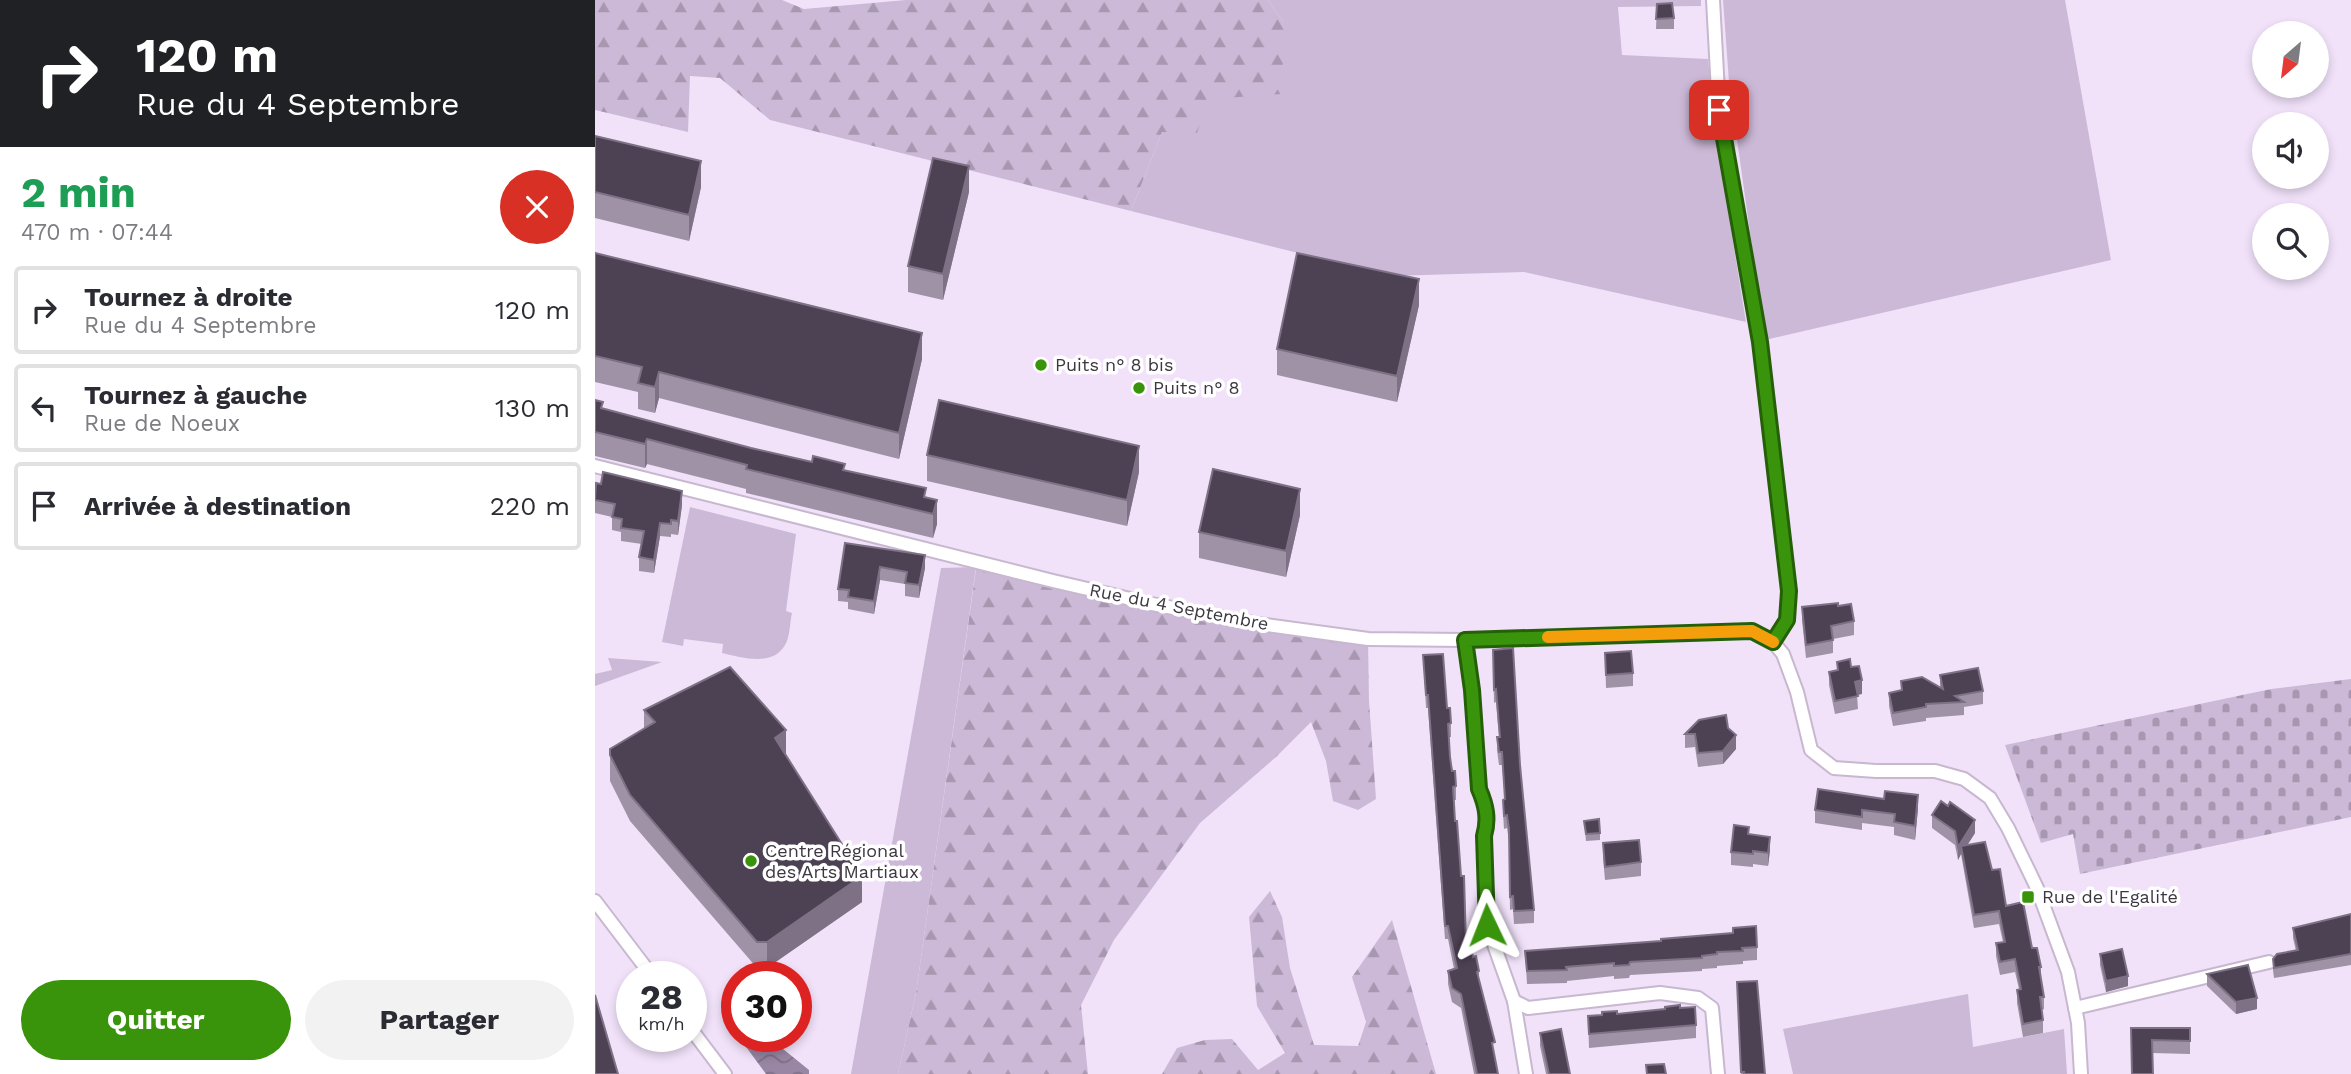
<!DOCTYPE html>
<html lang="fr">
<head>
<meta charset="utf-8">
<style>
  :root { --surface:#fff; --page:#f2f2f3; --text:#2b2b33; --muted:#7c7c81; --line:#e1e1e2; --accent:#39940c }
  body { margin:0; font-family:"Work Sans",sans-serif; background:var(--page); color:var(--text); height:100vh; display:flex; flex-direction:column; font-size:26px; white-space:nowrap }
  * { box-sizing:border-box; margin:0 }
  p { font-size:23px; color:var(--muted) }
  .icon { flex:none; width:38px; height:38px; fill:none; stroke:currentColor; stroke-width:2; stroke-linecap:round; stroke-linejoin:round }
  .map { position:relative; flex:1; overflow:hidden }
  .panel { display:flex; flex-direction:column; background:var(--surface); width:595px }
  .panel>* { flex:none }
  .banner { background:#202124; color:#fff; overflow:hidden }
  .needle { width:46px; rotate:208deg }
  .tools { position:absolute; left:1657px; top:21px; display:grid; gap:14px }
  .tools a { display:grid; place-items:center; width:77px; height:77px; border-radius:50%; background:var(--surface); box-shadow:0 4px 10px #0003; font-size:35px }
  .speed { position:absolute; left:21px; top:961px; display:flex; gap:14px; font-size:35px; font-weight:700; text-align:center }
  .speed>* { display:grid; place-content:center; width:91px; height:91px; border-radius:50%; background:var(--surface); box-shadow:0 4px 10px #0003; line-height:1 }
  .speed small { font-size:18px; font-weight:400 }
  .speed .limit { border:10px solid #d22; background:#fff; color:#111 }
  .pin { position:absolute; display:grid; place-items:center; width:60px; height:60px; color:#fff; margin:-30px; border-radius:14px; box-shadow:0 4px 10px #0006 }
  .me { position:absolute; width:77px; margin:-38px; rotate:358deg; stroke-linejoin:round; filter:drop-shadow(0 0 5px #0008) }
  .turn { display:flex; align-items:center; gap:24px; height:147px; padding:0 21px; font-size:32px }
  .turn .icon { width:91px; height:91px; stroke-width:2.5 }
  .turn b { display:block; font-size:49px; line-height:60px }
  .round { display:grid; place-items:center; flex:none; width:74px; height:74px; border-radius:37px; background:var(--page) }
  .summary { display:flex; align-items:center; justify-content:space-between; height:119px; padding:0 21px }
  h1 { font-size:42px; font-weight:700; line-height:52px; color:#1e9e55 }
  .cta { display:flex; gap:14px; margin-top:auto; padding:14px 21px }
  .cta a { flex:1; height:80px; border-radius:42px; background:var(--accent); color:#fff; font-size:28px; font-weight:700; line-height:80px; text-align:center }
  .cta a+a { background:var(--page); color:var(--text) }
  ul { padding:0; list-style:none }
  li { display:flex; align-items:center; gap:21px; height:88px; margin:0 14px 10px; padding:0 7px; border:4px solid var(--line); border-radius:7px }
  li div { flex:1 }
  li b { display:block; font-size:26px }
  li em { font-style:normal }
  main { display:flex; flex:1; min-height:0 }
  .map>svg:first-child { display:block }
  .green { fill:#ccb9d7 }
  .forest { fill:url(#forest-firs) }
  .cemetery { fill:url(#cemetery-stones) }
  .water { fill:url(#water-waves) }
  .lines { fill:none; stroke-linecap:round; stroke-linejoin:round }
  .minor-casing { stroke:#c7b8cf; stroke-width:16 }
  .minor { stroke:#fff; stroke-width:12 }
  .wall { fill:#9f92a7 }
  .shaded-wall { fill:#7e7186 }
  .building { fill:#4d4154; stroke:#7e7186; stroke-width:2 }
  .route-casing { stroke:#256008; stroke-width:18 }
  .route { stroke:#39940c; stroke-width:12 }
  .slow { stroke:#f59e0b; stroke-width:12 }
  .poi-dot { fill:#39940c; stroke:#fff; stroke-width:2.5 }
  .labels { text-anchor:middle; stroke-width:7; stroke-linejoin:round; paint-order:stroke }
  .poi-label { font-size:18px; fill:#3d3741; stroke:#fff; text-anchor:start }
  .street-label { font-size:18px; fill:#3d3741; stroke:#fff }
</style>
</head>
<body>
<main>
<section class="panel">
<div class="banner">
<div class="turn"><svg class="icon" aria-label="right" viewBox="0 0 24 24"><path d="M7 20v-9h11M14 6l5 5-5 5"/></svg><div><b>120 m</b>Rue du 4 Septembre</div></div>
</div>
<div class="summary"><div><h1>2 min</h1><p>470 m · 07:44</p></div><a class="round" style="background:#d93025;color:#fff"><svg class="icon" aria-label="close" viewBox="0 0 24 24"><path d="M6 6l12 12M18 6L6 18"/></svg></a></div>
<ul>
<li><svg class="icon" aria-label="right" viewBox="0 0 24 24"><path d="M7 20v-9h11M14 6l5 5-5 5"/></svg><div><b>Tournez à droite</b><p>Rue du 4 Septembre</p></div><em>120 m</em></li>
<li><svg class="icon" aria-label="left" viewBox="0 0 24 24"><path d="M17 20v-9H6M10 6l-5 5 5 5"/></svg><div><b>Tournez à gauche</b><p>Rue de Noeux</p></div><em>130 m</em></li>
<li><svg class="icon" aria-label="arrive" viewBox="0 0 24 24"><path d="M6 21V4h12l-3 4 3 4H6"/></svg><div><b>Arrivée à destination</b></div><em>220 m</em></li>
</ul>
<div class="cta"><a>Quitter</a><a>Partager</a></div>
</section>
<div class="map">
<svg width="1756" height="1074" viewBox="0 0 1756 1074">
  <defs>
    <pattern id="forest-firs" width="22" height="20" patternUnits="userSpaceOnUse" patternTransform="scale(1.75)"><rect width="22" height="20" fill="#ccb9d7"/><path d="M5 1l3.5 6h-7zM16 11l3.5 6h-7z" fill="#a797b0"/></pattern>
    <pattern id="cemetery-stones" width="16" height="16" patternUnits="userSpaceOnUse" patternTransform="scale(1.75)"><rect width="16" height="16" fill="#ccb9d7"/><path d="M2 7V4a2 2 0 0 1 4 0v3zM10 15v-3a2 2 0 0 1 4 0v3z" fill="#a797b0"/></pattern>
    <pattern id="water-waves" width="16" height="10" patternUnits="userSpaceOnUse" patternTransform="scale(1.75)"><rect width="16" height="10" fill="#9986a4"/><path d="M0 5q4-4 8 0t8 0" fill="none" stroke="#7e6e87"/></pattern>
  </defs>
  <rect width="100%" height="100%" fill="#f1e2fa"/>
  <g class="green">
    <path d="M 673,0 L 1106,0 L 1106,6 L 1023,7 L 1027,55 L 1113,59 L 1120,130 L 1151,322 L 929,272 L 795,276 L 536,211 L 567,132 L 613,99 L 689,23 Z"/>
    <path d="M 1128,0 L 1470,0 L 1516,260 L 1170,340 L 1134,82 Z"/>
    <path d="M 95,507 L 201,534 L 191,611 L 197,613 C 195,622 195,633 192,641 C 181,668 149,658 127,653 L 128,644 L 89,639 L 88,646 L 67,642 Z"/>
    <path d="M 381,567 L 321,993 L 303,1074 L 256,1074 L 346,568 Z"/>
    <path d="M 13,658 L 67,662 L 0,686 L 0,674 L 17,670 Z"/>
    <path d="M 1373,994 L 1378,1047 L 1469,1029 L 1472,1074 L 1198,1074 L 1188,1029 Z"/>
  </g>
  <g class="forest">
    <path d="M 0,0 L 187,0 L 209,9 L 311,0 L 673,0 L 689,23 L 687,94 L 614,99 L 602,133 L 567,132 L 536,211 L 175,120 L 125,78 L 95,76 L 93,132 L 0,110 Z"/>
    <path d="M 382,562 L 458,581 L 773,639 L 774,701 L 781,799 L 763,810 L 738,801 L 731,761 L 716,722 L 681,757 L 605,823 L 519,940 L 486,1005 L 493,1074 L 303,1074 L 321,993 Z"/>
    <path d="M 675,891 L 687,917 L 695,968 L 719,1045 L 763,1046 L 771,1022 L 757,977 L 797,920 L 841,1074 L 567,1074 L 582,1048 L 610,1040 L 637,1039 L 663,1070 L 690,1053 L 662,1006 L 654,917 Z"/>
  </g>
  <path class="cemetery" d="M 1756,679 L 1756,817 L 1485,874 L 1478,834 L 1446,843 L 1410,745 L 1676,689 Z"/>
  <g class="water">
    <path d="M 137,1008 L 142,1012 L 142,1034 L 128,1016 Z"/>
    <path d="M 143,1036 L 172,1036 L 214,1070 L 214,1074 L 171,1074 Z"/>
  </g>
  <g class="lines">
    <g class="minor-casing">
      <g id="minor">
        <path d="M 1118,0 L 1124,110 L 1165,342 L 1194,591 L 1192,620 L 1178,642"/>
        <path d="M 0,466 L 458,581 L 557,604 L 664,624 L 773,639 L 870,640 L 1157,631 L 1178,642 L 1188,654 L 1202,692 L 1216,750 L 1239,768 L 1281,771 L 1340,771 L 1369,779 L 1395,798 L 1413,828 L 1442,888 L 1473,972 L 1483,1023 L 1486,1074"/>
        <path d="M 870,640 L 877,690 L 884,789 C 892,805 894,819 889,836 L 892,925 L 919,1001 L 931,1074"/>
        <path d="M 0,901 L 57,976"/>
        <path d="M 919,1001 L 933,1008 L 1065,993 L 1103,998 L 1117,1008 L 1123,1074"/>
        <path d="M 1480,1008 L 1674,962"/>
        <path d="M 96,1029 L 130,1074"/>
      </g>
    </g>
    <use href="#minor" class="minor"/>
  </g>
  <g class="wall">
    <path d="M 1062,4 L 1079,18 L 1079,29 L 1061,29 Z"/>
    <path d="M 0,136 L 106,187 L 94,241 L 0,218 Z"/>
    <path d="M 374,192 L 348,300 L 313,292 L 313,266 Z"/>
    <path d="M 0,253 L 327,359 L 304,459 L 64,398 L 60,413 L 43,409 L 43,392 L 0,382 Z"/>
    <path d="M 824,305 L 802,402 L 682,375 L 682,349 Z"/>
    <path d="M 0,400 L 8,408 L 156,448 L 250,470 L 331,497 L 342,524 L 338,538 L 151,493 L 151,489 L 52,464 L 50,468 L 0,456 Z"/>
    <path d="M 332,455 L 544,472 L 532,526 L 332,481 Z"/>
    <path d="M 0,486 L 87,505 L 83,535 L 76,534 L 76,537 L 65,536 L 59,573 L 44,571 L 44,557 L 47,544 L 26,541 L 26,532 L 17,530 L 17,517 L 0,513 Z"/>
    <path d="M 705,515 L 691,577 L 604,558 L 604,532 Z"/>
    <path d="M 250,543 L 330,568 L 324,598 L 310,596 L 310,584 L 285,580 L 279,614 L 253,609 L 253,602 L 243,601 L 243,589 Z"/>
    <path d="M 1243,606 L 1259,621 L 1259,635 L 1238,639 L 1238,653 L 1211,658 L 1207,620 L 1207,607 Z"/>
    <path d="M 898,650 L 925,765 L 939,910 L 939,923 L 919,924 L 918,909 L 915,910 L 914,842 L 912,828 L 909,829 L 908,813 L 908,800 L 910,799 L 907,765 L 904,765 L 902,750 L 902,737 L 904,737 L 901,702 L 899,703 Z"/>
    <path d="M 1010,653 L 1038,673 L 1038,686 L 1011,688 Z"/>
    <path d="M 828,655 L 852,708 L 856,723 L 856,737 L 854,737 L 855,757 L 861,786 L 861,800 L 859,800 L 860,821 L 871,944 L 884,971 L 884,982 L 903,1074 L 879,1074 L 866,1008 L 857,1002 L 853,984 L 853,971 L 859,969 L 853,939 L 850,939 L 833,708 L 831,708 Z"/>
    <path d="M 1242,662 L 1256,667 L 1267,694 L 1262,695 L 1263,709 L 1240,714 L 1234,685 L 1234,672 L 1242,670 Z"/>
    <path d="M 1345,675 L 1388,691 L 1388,704 L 1369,707 L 1369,715 L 1331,718 L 1331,721 L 1298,726 L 1294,706 L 1294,693 L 1306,690 L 1306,681 L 1345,688 Z"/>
    <path d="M 49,710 L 191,755 L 267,902 L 172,968 L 162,968 L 35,821 L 15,781 L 15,749 L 49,729 Z"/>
    <path d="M 1133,728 L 1141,749 L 1128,764 L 1103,767 L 1100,747 L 1090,748 L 1090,734 Z"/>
    <path d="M 1289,799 L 1323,808 L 1320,840 L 1299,835 L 1299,827 L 1267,823 L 1267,830 L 1220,823 L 1220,810 Z"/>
    <path d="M 1337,815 L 1380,833 L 1372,845 L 1397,870 L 1411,906 L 1437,948 L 1446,967 L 1446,979 L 1449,997 L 1449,1009 L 1447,1010 L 1448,1020 L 1448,1033 L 1428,1037 L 1422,1003 L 1422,990 L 1424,989 L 1420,972 L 1405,975 L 1401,956 L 1401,943 L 1408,942 L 1404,924 L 1379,928 L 1366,854 L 1363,860 L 1360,845 L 1337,828 Z"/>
    <path d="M 989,821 L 1005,833 L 1005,840 L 991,841 Z"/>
    <path d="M 1154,834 L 1175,850 L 1173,866 L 1158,864 L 1158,867 L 1136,865 L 1136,852 Z"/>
    <path d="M 1008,843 L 1046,862 L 1046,876 L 1010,880 L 1008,857 Z"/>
    <path d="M 1756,914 L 1756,965 L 1679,978 L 1678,970 L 1678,959 L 1701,951 L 1698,938 L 1698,928 Z"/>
    <path d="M 1162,947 L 1162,960 L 1148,961 L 1148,964 L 1122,966 L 1122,968 L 1107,969 L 1107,971 L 1035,975 L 1034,978 L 1019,979 L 1019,976 L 972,981 L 972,983 L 932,984 L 930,951 Z"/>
    <path d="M 1505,954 L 1533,986 L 1511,992 L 1505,965 Z"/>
    <path d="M 1612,974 L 1662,1009 L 1641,1014 L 1612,986 Z"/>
    <path d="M 1142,982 L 1170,1074 L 1146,1074 Z"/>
    <path d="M 1085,1008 L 1101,1025 L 1101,1038 L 994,1048 L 993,1016 Z"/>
    <path d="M 1536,1028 L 1595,1028 L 1595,1054 L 1557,1053 Z"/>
    <path d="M 945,1033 L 975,1074 L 951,1074 L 945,1046 Z"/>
  </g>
  <g class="shaded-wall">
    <path d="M 106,161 L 106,187 L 94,241 L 94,215 Z"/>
    <path d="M 374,166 L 374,192 L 348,300 L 348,274 Z"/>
    <path d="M 824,279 L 824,305 L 802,402 L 802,376 Z"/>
    <path d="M 327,333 L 327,359 L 304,459 L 304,433 Z"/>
    <path d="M 64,372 L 64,398 L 60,413 L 60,387 Z"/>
    <path d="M 52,439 L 52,464 L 50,468 L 50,444 Z"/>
    <path d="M 544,446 L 544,472 L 532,526 L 532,500 Z"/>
    <path d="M 705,489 L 705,515 L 691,577 L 691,551 Z"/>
    <path d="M 87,491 L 87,505 L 83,535 L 83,521 Z"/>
    <path d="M 342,500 L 342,524 L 338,538 L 338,514 Z"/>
    <path d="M 65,523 L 65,536 L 59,573 L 59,560 Z"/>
    <path d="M 330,555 L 330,568 L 324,598 L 324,585 Z"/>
    <path d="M 285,567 L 285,580 L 279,614 L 279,601 Z"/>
    <path d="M 1267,680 L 1267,694 L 1260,695 L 1260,682 Z"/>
    <path d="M 191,730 L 191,756 L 180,738 Z"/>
    <path d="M 1141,735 L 1141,749 L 1128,764 L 1128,751 Z"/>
    <path d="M 1323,795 L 1323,808 L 1320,840 L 1320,826 Z"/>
    <path d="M 1380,820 L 1380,833 L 1368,852 L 1366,846 L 1366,854 L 1363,860 L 1363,847 Z"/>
    <path d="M 1175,837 L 1175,850 L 1173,866 L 1173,853 Z"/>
    <path d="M 267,876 L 267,902 L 172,968 L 172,942 Z"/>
    <path d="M 1533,976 L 1533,986 L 1511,992 L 1511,981 Z"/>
    <path d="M 1662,998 L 1662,1009 L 1641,1014 L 1641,1002 Z"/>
  </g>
  <g class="building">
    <path d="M 1077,3 L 1079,18 L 1061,19 L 1062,4 Z"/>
    <path d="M 0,136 L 106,161 L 94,215 L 0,192 Z"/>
    <path d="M 338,158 L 374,166 L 348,274 L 313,266 Z"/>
    <path d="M 0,253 L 327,333 L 304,433 L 64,372 L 60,387 L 43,383 L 47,367 L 0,356 Z"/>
    <path d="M 702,253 L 824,279 L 802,376 L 682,349 Z"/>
    <path d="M 0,400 L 8,402 L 6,408 L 156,448 L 217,462 L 218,456 L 250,464 L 248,470 L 331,488 L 329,497 L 342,500 L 338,514 L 151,469 L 152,465 L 52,439 L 50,444 L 0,432 Z"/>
    <path d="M 344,400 L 544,446 L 532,500 L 332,455 Z"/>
    <path d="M 618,469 L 705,489 L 691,551 L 604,532 Z"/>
    <path d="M 8,472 L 87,491 L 83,521 L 76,520 L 76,524 L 65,523 L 59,560 L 44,557 L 49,531 L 26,528 L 27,519 L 17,517 L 20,504 L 0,500 L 1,483 L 6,484 Z"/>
    <path d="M 250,543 L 330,555 L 324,585 L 310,583 L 312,572 L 285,567 L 279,601 L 253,597 L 254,590 L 243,589 Z"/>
    <path d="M 1243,603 L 1243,606 L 1256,604 L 1259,621 L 1236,626 L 1238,640 L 1211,645 L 1207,607 Z"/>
    <path d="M 918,648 L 925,765 L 939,910 L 919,911 L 918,896 L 915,897 L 914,829 L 912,815 L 909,816 L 908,800 L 910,799 L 907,752 L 904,752 L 902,737 L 905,737 L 901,689 L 899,690 L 898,650 Z"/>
    <path d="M 1036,651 L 1038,673 L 1011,675 L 1010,653 Z"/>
    <path d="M 848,654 L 852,708 L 855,708 L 856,723 L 853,724 L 855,757 L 857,771 L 860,771 L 861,786 L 858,787 L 860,821 L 862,821 L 866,876 L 869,876 L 871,944 L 875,943 L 878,957 L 881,956 L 884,971 L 882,972 L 900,1042 L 897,1043 L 903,1074 L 882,1074 L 866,994 L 857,988 L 853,971 L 862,968 L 853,926 L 850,926 L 833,695 L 831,695 L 828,655 Z"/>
    <path d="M 1255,659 L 1256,667 L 1264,666 L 1267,680 L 1260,682 L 1263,696 L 1240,701 L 1234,672 L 1243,670 L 1242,662 Z"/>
    <path d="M 135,667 L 191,730 L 180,738 L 267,876 L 172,942 L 162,942 L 35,795 L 15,755 L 15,749 L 60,722 L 49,710 Z"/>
    <path d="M 1383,668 L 1388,691 L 1360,696 L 1369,702 L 1331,704 L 1331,707 L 1298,713 L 1294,693 L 1307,690 L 1306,681 L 1327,677 L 1348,689 L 1345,675 Z"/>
    <path d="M 1131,715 L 1133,728 L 1141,735 L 1128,751 L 1103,753 L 1100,734 L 1090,734 L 1104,720 Z"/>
    <path d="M 1223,789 L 1289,799 L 1290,791 L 1323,795 L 1320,826 L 1299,822 L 1300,814 L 1267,810 L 1267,817 L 1220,810 Z"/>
    <path d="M 1346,801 L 1353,806 L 1355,802 L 1380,820 L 1363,847 L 1360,831 L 1337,815 Z"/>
    <path d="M 1004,819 L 1005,833 L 991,834 L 989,821 Z"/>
    <path d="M 1139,825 L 1154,827 L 1153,834 L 1175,837 L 1173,853 L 1158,851 L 1158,854 L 1136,852 Z"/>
    <path d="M 1044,840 L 1046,862 L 1010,867 L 1008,843 Z"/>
    <path d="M 1390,842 L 1397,870 L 1405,869 L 1411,906 L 1428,902 L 1437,948 L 1442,948 L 1446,967 L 1444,967 L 1449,997 L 1445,997 L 1448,1020 L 1428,1024 L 1422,990 L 1426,989 L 1420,959 L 1405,962 L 1401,943 L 1410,942 L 1404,911 L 1379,915 L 1366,846 Z"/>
    <path d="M 1756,914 L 1756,954 L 1679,968 L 1678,959 L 1682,954 L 1703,950 L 1698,928 Z"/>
    <path d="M 1161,926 L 1162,947 L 1147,948 L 1148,951 L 1122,952 L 1122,954 L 1107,956 L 1107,958 L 1035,962 L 1034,965 L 1019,966 L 1019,963 L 971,967 L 972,970 L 932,971 L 930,951 L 1066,941 L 1066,939 L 1138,933 L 1138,928 Z"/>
    <path d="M 1527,949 L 1533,976 L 1511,981 L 1505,954 Z"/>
    <path d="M 1653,965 L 1662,998 L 1641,1002 L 1612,974 Z"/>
    <path d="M 1162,981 L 1170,1074 L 1149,1074 L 1149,1072 L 1146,1072 L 1142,982 Z"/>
    <path d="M 0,995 L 23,1074 L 0,1074 Z"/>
    <path d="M 1085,1005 L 1085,1008 L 1100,1007 L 1101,1025 L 994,1034 L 993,1016 L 1007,1015 L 1007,1012 L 1022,1011 L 1022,1014 L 1070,1009 L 1070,1007 Z"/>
    <path d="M 1536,1028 L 1595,1028 L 1595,1041 L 1557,1040 L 1558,1074 L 1537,1074 Z"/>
    <path d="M 966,1029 L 975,1074 L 954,1074 L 945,1033 Z"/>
    <path d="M 1069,1064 L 1071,1074 L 1052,1074 L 1051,1065 Z"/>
  </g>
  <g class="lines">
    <g class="route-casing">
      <path id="route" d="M 892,925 L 889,836 C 894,819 891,805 884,789 L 877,690 L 870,640 L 1157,631 L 1178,642 L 1192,620 L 1194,591 L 1165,342 L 1124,110"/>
    </g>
    <use href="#route" class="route"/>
    <path class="slow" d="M 953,637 L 1157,631 L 1178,642"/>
  </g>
  <g class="poi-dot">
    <circle cx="446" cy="365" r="7"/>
    <circle cx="544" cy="388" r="7"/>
    <circle cx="156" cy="861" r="7"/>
    <rect x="1426" y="890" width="14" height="14" rx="3.5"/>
  </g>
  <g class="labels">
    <g class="poi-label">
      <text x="460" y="371">Puits n° 8 bis</text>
      <text x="558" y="394">Puits n° 8</text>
      <text x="170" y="857">Centre Régional<tspan x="170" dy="21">des Arts Martiaux</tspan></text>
      <text x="1447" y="903">Rue de l'Egalité</text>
    </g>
    <g class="street-label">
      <text transform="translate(584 607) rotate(11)" y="6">Rue du 4 Septembre</text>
    </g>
  </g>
</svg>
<div class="tools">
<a><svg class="needle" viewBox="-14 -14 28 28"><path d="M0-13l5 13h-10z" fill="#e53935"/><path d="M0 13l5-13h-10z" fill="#7c7c81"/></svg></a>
<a><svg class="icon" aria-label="sound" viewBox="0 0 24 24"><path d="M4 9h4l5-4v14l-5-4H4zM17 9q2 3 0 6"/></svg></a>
<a><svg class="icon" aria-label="search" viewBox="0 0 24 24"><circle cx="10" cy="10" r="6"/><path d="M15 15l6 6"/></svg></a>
</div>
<div class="speed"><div>28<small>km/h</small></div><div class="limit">30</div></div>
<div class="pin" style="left:1124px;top:110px;background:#d93025"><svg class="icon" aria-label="arrive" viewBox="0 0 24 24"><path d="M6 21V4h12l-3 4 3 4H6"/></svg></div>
<svg class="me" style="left:892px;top:925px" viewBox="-20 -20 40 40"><path d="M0-17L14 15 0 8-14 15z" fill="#39940c" stroke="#fff" stroke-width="4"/></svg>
</div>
</main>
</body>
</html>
